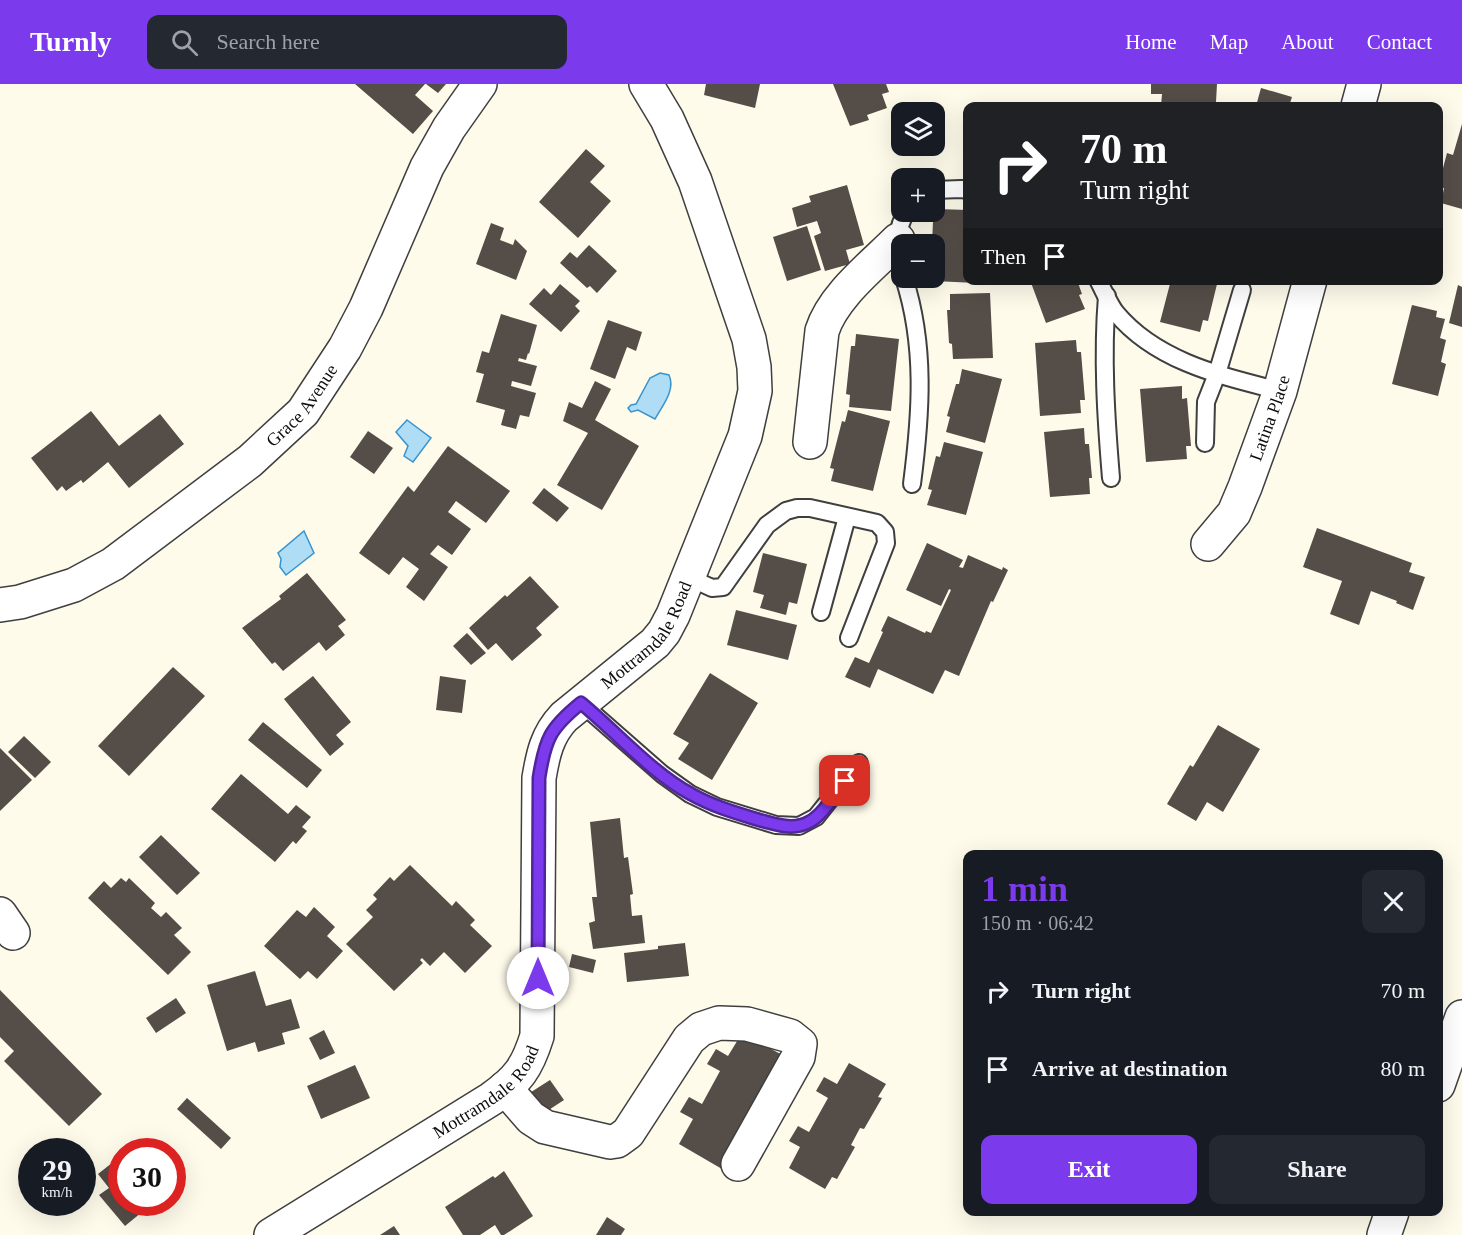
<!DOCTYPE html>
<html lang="en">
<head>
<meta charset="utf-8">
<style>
  :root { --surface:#171b24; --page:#242831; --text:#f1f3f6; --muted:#9ea1a6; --accent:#7c3aed }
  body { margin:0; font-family:"Times New Roman",serif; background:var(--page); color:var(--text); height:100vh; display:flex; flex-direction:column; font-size:22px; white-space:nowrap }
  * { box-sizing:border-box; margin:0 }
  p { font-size:20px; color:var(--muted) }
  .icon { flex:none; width:33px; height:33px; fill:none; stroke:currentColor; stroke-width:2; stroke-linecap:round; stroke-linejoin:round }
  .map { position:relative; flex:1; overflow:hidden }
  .details { position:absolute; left:963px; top:766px; width:480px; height:366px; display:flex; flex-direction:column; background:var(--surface); border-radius:12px; box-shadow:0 6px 24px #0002 }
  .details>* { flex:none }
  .top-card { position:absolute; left:963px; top:18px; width:480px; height:183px; border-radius:12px; box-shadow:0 6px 24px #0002; background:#202124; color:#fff; overflow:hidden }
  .fabs { position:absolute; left:891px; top:18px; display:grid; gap:12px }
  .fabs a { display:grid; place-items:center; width:54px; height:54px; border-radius:12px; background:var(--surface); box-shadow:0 6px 24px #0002; font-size:30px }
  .speed { position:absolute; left:18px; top:1054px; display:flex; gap:12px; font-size:30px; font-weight:700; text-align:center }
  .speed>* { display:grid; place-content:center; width:78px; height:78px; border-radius:50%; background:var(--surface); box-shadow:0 6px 24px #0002; line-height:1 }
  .speed small { font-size:15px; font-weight:400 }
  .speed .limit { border:9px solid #d22; background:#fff; color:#111 }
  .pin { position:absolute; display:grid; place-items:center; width:51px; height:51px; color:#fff; margin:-26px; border-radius:12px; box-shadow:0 3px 9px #0006 }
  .me { position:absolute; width:66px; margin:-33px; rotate:0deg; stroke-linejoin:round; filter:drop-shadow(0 0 4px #0008) }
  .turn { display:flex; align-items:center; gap:21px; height:126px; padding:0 18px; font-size:27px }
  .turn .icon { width:78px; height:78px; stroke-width:2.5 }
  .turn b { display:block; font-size:42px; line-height:51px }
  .then { display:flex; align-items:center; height:57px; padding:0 18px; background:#0003; gap:12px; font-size:22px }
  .round { display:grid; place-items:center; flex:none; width:63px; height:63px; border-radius:12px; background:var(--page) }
  .overview { display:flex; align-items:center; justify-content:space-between; height:102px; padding:0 18px }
  h1 { font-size:36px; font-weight:700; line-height:45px; color:var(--accent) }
  .button { display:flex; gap:12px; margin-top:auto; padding:12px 18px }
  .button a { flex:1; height:69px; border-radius:12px; background:var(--accent); color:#fff; font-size:24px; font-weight:700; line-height:69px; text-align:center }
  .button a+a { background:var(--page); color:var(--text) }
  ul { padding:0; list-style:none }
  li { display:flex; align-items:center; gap:18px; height:78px; padding:0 18px }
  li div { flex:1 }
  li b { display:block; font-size:22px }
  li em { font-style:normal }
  header { display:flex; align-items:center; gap:36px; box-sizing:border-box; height:84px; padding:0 30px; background:var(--accent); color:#fff }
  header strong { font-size:28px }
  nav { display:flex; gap:33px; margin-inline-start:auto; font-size:21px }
  .search { width:420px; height:54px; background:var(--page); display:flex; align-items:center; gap:15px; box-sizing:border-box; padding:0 21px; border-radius:12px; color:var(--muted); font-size:22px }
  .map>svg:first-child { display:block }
  .water { fill:#b0ddf6; stroke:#3794ce; stroke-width:1.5 }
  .building { fill:#554d48 }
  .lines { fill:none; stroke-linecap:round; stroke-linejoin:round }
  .service-casing { stroke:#3f3f3f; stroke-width:20 }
  .minor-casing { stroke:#3f3f3f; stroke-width:36 }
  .tertiary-casing { stroke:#3f3f3f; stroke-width:36 }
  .service { stroke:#fff; stroke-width:16 }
  .minor { stroke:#fff; stroke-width:33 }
  .tertiary { stroke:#fff; stroke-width:33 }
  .route-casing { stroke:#51269a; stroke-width:15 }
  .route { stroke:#7c3aed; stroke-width:10 }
  .labels { text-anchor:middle; stroke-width:6; stroke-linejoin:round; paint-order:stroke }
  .street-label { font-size:18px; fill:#0c0c0c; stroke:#fff }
</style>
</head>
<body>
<header>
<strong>Turnly</strong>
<div class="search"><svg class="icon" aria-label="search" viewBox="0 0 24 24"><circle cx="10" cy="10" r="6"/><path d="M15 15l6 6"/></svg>Search here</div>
<nav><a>Home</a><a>Map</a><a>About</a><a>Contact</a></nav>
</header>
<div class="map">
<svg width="1462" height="1151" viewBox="0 0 1462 1151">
  <rect width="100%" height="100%" fill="#fffbeb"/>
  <g class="water">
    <path d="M 660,289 L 669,291 C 676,306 662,322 655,335 L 638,326 L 631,328 L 628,324 L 631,321 L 636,320 L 650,294 Z"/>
    <path d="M 407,336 L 431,354 L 413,378 L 404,372 L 408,362 L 396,348 Z"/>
    <path d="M 304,447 L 314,469 L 286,491 L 280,483 L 281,475 L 278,469 Z"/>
  </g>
  <g class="building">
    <path d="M 355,0 L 425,0 L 415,11 L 433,27 L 413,50 Z"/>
    <path d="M 426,0 L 446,0 L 438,9 Z"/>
    <path d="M 706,0 L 760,0 L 755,24 L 704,11 Z"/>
    <path d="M 833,0 L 886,0 L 889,8 L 882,10 L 887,24 L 867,31 L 869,36 L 850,42 Z"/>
    <path d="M 1151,0 L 1217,0 L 1216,18 L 1226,18 L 1225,22 L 1161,22 L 1162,10 L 1151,10 Z"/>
    <path d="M 1261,4 L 1292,13 L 1289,22 L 1256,22 Z"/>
    <path d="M 1462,40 L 1462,125 L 1441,119 L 1444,104 L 1438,103 L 1447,69 L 1453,71 Z"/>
    <path d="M 586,65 L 605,82 L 590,98 L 611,117 L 578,154 L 539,118 Z"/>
    <path d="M 847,101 L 864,161 L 846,166 L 850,180 L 825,187 L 814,152 L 821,149 L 817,137 L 797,143 L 792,124 L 811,118 L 809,112 Z"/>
    <path d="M 937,125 L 968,126 L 968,196 L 976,196 L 976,199 L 934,197 L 934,160 L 932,160 L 933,137 L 937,137 Z"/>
    <path d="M 491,139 L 504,144 L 500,156 L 513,161 L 515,155 L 527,167 L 516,196 L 476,180 Z"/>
    <path d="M 807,142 L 821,186 L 787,197 L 773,153 Z"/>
    <path d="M 589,161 L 617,187 L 597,209 L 590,202 L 587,204 L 560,179 L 570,168 L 577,174 Z"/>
    <path d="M 1030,196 L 1077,196 L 1082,210 L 1079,211 L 1085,225 L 1046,239 Z"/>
    <path d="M 1171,196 L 1218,196 L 1208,237 L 1203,236 L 1200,248 L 1160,238 Z"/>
    <path d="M 560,200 L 580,217 L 575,222 L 580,227 L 561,248 L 529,220 L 544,204 L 551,211 Z"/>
    <path d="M 1458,201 L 1462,203 L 1462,243 L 1449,239 Z"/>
    <path d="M 990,209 L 993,274 L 953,275 L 952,260 L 949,259 L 947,226 L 950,226 L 950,210 Z"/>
    <path d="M 1412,221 L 1437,227 L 1436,233 L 1445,235 L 1440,254 L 1446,256 L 1441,278 L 1446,280 L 1438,312 L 1392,300 Z"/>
    <path d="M 501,230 L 537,241 L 529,270 L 528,269 L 526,276 L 519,274 L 518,277 L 537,282 L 531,302 L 512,297 L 511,302 L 536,309 L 529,333 L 520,331 L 516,345 L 501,341 L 505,326 L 476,318 L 484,290 L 476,288 L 482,267 L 489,269 Z"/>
    <path d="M 608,236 L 642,248 L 636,267 L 627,263 L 615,295 L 590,285 Z"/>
    <path d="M 856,250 L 899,255 L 891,327 L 849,323 L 850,311 L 846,310 L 851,262 L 855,262 Z"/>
    <path d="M 1076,256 L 1077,268 L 1081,268 L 1085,316 L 1080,316 L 1081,329 L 1040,332 L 1035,259 Z"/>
    <path d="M 962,285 L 1002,295 L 985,359 L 946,348 L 950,333 L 947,332 L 956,300 L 959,300 Z"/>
    <path d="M 595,297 L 611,305 L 595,336 L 639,362 L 602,426 L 557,401 L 588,349 L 563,337 L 569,318 L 582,324 Z"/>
    <path d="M 1182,302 L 1182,315 L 1187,314 L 1191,362 L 1186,362 L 1187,375 L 1146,378 L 1140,305 Z"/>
    <path d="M 848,326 L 890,337 L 873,407 L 831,397 L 834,385 L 830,384 L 842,337 L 845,338 Z"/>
    <path d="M 91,327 L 119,362 L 160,330 L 184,360 L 129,404 L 108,378 L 83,399 L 81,396 L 66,407 L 62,402 L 57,407 L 31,374 Z"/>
    <path d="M 1084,344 L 1085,360 L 1089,360 L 1092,394 L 1089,394 L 1090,410 L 1050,413 L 1044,348 Z"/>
    <path d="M 368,347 L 393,364 L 374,390 L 350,373 Z"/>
    <path d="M 944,358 L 983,368 L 966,431 L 927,421 L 932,406 L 928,405 L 936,372 L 940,373 Z"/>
    <path d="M 448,362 L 510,407 L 486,439 L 456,417 L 448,428 L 471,445 L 452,471 L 438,461 L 430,470 L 448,483 L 424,517 L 406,503 L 419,485 L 403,473 L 389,491 L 359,469 L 408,402 L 414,408 Z"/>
    <path d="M 544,404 L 569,424 L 557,438 L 532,419 Z"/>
    <path d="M 1317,444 L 1412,479 L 1409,488 L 1425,493 L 1413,526 L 1396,519 L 1397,517 L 1371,507 L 1359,541 L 1330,530 L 1342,497 L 1303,483 Z"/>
    <path d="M 927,459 L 963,476 L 959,483 L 963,484 L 968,471 L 1002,486 L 1003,483 L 1008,486 L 993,518 L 991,517 L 959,592 L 945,586 L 933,610 L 878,585 L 870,604 L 845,593 L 855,573 L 869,579 L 883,548 L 881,547 L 888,532 L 925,549 L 926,547 L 931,549 L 951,506 L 949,505 L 941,522 L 906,506 Z"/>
    <path d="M 763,469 L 807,480 L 797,520 L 789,518 L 786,531 L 760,524 L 764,511 L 753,508 Z"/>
    <path d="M 307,489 L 346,536 L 338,542 L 345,551 L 326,567 L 319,558 L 283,587 L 275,578 L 272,580 L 242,544 L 281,515 L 279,512 Z"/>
    <path d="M 530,492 L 559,523 L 536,544 L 542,551 L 512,577 L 496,559 L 488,566 L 469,544 L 505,511 L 507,513 Z"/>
    <path d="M 736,526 L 797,541 L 788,576 L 727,561 Z"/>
    <path d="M 467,549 L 486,569 L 471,581 L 453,562 Z"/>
    <path d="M 173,583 L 205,612 L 129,692 L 98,662 Z"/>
    <path d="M 710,589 L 758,619 L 712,696 L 678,675 L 689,659 L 673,650 Z"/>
    <path d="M 313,592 L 351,638 L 336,651 L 344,660 L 330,672 L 284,615 Z"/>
    <path d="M 440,592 L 466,596 L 462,629 L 436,626 Z"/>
    <path d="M 263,638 L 322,686 L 307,704 L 248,656 Z"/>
    <path d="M 1218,641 L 1260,665 L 1223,728 L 1207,718 L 1196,737 L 1167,720 L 1190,681 L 1193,683 Z"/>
    <path d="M 24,652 L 51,678 L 35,694 L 8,668 Z"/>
    <path d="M 0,664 L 32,696 L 0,727 Z"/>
    <path d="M 241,690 L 288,730 L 296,721 L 311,733 L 302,743 L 307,747 L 296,760 L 293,757 L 275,778 L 211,725 Z"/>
    <path d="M 620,734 L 624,774 L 628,773 L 633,810 L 630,811 L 632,832 L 642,831 L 645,859 L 593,865 L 589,839 L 595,837 L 592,813 L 597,813 L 590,738 Z"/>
    <path d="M 161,751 L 200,789 L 177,811 L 139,773 Z"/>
    <path d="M 410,781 L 452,822 L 456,817 L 475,836 L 470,841 L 492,862 L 465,889 L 444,868 L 430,882 L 422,874 L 420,876 L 423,879 L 394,907 L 346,860 L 373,833 L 366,826 L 377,815 L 373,811 L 390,793 L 394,797 Z"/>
    <path d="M 121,794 L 126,798 L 129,794 L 155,819 L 151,824 L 161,833 L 166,828 L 182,844 L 174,851 L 191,868 L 168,891 L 88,814 L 104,797 L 111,804 Z"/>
    <path d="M 314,823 L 335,843 L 327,852 L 343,867 L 317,895 L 308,887 L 300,895 L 264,862 L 297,826 L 306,833 Z"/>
    <path d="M 685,859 L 689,892 L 627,898 L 624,869 L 658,865 L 658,862 Z"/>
    <path d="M 572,870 L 596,876 L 593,889 L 569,883 Z"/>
    <path d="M 255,887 L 266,922 L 291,915 L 300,944 L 282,949 L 285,960 L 258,968 L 255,958 L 227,967 L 207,901 Z"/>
    <path d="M 0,906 L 102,1010 L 69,1042 L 4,977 L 14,967 L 0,953 Z"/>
    <path d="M 176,914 L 186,929 L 156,949 L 146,934 Z"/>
    <path d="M 324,946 L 335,969 L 320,976 L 309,954 Z"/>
    <path d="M 742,949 L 786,973 L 722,1085 L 679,1060 L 693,1035 L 680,1028 L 689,1013 L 702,1020 L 720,987 L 707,980 L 716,965 L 728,972 Z"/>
    <path d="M 849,979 L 886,1000 L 878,1013 L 882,1014 L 864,1045 L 860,1044 L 851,1061 L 855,1063 L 837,1095 L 832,1093 L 825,1105 L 789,1084 L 800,1063 L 789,1057 L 798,1042 L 809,1048 L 828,1014 L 816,1007 L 824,993 L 837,1000 Z"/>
    <path d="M 355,981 L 370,1014 L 321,1035 L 307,1002 Z"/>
    <path d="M 550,996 L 564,1016 L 541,1031 L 528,1010 Z"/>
    <path d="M 187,1014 L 231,1054 L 221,1065 L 177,1025 Z"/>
    <path d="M 141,1055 L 152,1068 L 125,1068 Z"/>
    <path d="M 122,1071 L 122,1119 L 153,1119 L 125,1142 L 99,1111 L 109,1104 L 98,1090 Z"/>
    <path d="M 504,1087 L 533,1132 L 504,1151 L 501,1151 L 495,1141 L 480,1151 L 463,1151 L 445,1123 L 493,1092 L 495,1094 Z"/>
    <path d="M 607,1133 L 625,1145 L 621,1151 L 596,1151 Z"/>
    <path d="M 394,1142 L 400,1151 L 380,1151 Z"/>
  </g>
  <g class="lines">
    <g class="service-casing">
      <g id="service">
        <path d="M 934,106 L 961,105 L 968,106"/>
        <path d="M 902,186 C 897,168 895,143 907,128"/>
        <path d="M 904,194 C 926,262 921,330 912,400"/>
        <path d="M 1098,196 C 1104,207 1109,220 1116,229 C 1157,278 1222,292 1280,307"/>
        <path d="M 1107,212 C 1102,273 1106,334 1111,394"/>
        <path d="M 1205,359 L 1206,318 L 1217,290 L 1242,206"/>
        <path d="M 688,493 L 712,504 L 723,503 L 767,441 L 786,427 L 797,424 L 810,424 L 877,439 L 885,448 L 886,459 L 849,554"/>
        <path d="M 821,528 L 847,433"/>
        <path d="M 581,619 L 662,690 L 690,710 L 717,723 L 776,741 L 799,742 L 816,733 L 859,679"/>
      </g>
    </g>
    <g class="minor-casing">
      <g id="minor">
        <path d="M 1358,22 L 1364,0"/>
        <path d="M 810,358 L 822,247 C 833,212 872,182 898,156"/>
        <path id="s1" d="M 1208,460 L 1234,429 L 1245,403 L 1280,307 L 1310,196"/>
        <path id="s2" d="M 0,521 L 20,518 L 74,501 L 113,480 L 250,377 L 303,328 L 345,264 L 366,224 L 427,83 L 449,44 L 480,0"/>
        <path d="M 0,830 L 13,849"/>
        <path d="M 505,1004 L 531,1034 L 545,1043 L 610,1058 L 617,1057 L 628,1049 L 689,955 L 701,945 L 719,939 L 747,940 L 790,952 L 800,960 L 798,973 L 738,1080"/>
        <path id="s3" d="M 271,1151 L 491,1015 C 518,996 527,984 537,952 L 539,694 C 543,670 547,651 564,633 L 655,559 L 664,548 L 673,531 L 745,352 L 755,307 L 754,283 L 749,255 L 695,97 L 667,35 L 646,0"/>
      </g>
    </g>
    <g class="tertiary-casing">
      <g id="tertiary">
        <path d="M 1438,1001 L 1462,933"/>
        <path d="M 1384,1151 L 1392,1128"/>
      </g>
    </g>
    <use href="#service" class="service"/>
    <use href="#minor" class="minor"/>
    <use href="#tertiary" class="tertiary"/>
  </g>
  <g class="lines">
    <g class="route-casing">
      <path id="route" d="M 538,894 L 539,694 C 545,655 550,644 581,619 C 615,647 653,690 691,710 C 712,722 736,729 759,736 C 775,740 793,747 809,738 C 823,731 835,710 845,697"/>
    </g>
    <use href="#route" class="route"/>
  </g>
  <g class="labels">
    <g class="street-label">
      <text dy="6" stroke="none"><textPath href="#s2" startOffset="369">Grace Avenue</textPath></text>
      <text dy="6" stroke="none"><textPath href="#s1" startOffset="142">Latina Place</textPath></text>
      <text dy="6" stroke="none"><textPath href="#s3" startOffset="782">Mottramdale Road</textPath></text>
      <text dy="6" stroke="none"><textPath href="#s3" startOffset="260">Mottramdale Road</textPath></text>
    </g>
  </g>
</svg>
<div class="fabs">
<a><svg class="icon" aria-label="layers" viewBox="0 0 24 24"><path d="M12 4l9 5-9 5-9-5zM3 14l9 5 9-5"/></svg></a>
<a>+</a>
<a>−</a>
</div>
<div class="speed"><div>29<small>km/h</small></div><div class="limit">30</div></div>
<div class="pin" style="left:845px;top:697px;background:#d93025"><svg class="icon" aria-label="arrive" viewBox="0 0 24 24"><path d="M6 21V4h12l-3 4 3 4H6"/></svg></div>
<svg class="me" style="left:538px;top:894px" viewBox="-20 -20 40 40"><circle r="19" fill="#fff"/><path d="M0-13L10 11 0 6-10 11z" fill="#7c3aed"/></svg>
<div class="top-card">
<div class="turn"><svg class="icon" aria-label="right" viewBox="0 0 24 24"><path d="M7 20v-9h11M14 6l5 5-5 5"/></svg><div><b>70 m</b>Turn right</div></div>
<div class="then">Then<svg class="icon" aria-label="arrive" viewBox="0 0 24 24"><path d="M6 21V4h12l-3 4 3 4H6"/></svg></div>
</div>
<section class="details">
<div class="overview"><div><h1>1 min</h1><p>150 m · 06:42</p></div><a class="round"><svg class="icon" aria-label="close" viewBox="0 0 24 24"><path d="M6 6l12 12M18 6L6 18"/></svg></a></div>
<ul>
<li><svg class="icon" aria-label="right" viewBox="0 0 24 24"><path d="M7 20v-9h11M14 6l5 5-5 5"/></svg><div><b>Turn right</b></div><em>70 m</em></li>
<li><svg class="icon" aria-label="arrive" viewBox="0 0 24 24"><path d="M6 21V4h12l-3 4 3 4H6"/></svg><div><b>Arrive at destination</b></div><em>80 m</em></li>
</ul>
<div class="button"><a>Exit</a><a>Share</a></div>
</section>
</div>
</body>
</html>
